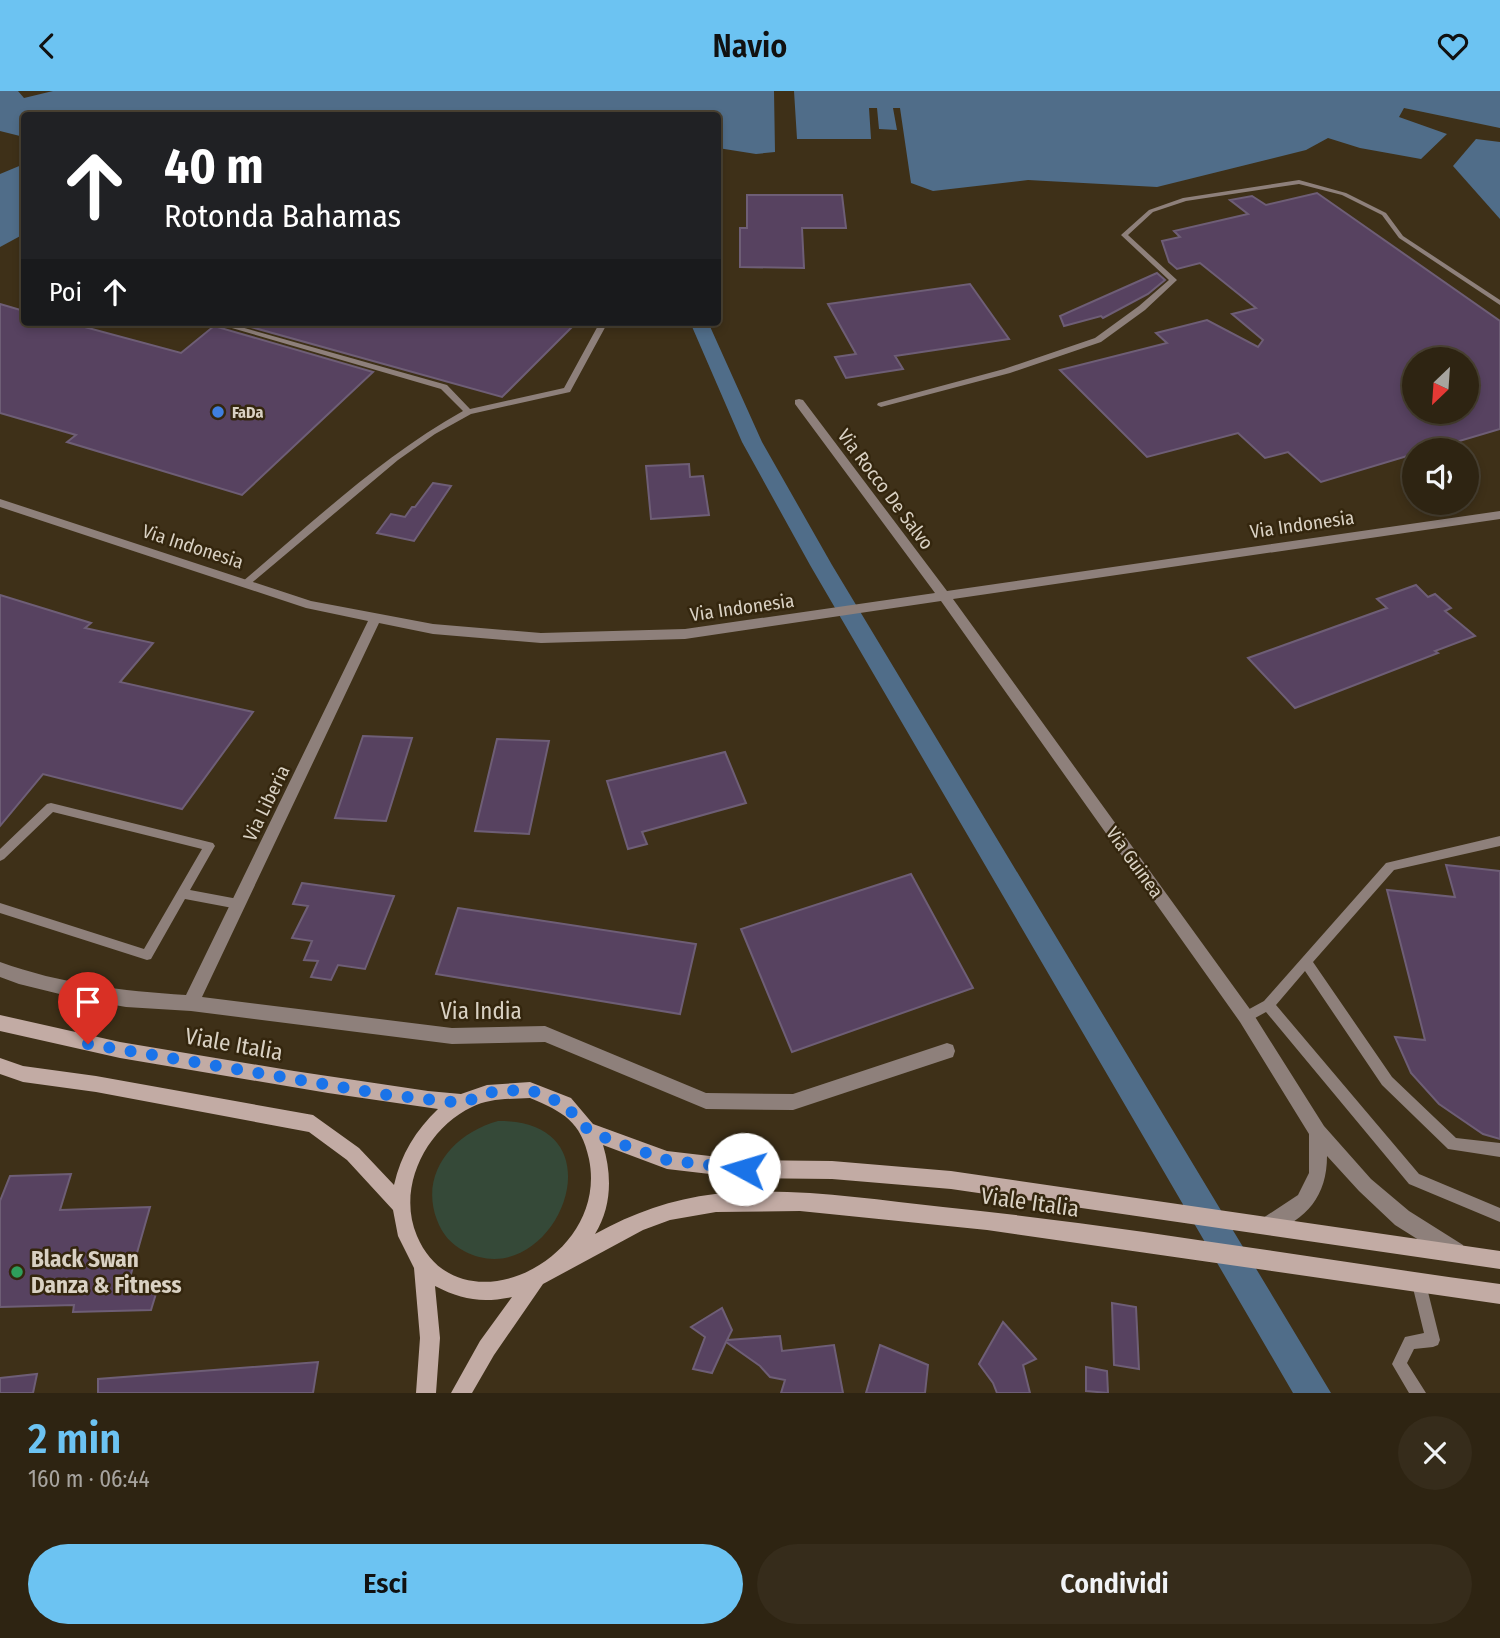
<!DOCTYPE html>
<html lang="it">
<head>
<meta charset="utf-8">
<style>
  :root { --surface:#2e2412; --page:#362c1b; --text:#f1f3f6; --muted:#a7a49f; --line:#494132; --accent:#6cc3f2 }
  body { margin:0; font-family:"Fira Sans Condensed",sans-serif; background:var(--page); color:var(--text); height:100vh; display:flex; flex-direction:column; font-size:26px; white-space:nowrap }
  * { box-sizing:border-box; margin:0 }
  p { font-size:23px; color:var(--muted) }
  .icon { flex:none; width:38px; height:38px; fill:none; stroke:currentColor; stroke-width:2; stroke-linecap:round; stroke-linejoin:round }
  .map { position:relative; height:1302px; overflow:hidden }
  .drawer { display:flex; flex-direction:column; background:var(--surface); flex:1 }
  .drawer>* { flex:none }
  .top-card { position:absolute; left:21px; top:21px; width:700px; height:214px; border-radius:7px; box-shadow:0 4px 10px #0003,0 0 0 2px var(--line); background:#202124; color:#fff; overflow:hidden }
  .needle { width:46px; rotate:205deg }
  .controls { position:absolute; left:1402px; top:256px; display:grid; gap:14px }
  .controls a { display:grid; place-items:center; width:77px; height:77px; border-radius:50%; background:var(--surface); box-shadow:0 4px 10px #0003,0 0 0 2px var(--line); font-size:35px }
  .pin { position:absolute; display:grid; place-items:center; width:60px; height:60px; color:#fff; margin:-72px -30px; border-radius:50% 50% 50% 0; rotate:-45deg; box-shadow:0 0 7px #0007 }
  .pin .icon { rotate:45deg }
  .me { position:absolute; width:77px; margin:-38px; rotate:276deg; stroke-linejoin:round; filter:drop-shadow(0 0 5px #0008) }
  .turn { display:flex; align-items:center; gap:24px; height:147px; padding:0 28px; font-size:32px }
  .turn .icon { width:91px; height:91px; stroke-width:2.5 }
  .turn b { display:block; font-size:49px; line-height:60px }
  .then { display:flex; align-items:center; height:66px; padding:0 28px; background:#0003; gap:14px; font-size:26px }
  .round { display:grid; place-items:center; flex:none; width:74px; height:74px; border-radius:37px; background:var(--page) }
  .head { display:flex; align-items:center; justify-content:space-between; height:119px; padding:0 28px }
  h1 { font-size:42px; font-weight:600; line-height:52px; color:var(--accent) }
  .primary-button { display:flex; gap:14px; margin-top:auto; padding:14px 28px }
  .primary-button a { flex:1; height:80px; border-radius:42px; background:var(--accent); color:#111; font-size:28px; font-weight:600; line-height:80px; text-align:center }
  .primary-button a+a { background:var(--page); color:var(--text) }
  header { display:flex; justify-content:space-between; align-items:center; height:91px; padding:0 28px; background:var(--accent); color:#111; font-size:32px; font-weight:600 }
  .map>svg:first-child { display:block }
  .green { fill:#354938 }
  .water { fill:#506d89 }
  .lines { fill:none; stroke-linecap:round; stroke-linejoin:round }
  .canal { fill:#506d89; fill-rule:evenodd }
  .building { fill:#574260; stroke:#6e5e76; stroke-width:2; fill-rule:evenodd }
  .lane { fill:#8e807b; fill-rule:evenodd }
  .street { fill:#8e807b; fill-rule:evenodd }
  .secondary { fill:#c2aba4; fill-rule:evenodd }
  .route { stroke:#1a73e8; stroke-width:12; stroke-dasharray:0 21.6 }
  .shop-dot { fill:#3f7fe0; stroke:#34260e; stroke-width:2.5 }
  .leisure-dot { fill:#2e9e5b; stroke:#34260e; stroke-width:2.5 }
  .labels { text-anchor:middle; stroke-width:5; stroke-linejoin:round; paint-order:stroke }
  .far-poi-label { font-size:16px; font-weight:bold; fill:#d9d1c3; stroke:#34260e; text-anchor:start }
  .street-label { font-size:19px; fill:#d9d1c3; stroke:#34260e }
  .near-street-label { font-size:23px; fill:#d9d1c3; stroke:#34260e }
  .near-poi-label { font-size:23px; font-weight:bold; fill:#d9d1c3; stroke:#34260e; text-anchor:start }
</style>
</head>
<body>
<header><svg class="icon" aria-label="back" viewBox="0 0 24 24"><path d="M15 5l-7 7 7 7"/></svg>Navio<svg class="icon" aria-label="heart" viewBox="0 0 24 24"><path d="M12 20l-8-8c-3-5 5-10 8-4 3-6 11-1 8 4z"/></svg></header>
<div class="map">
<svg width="1500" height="1302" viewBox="0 0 1500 1302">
  <rect width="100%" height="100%" fill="#3e3018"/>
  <path class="green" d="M 498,1030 C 629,1029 552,1207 464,1160 C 451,1153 442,1143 437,1129 C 419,1082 454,1042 498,1030 Z"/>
  <g class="water">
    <path d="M 0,0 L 18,0 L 24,7 L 53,0 L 774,0 L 775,61 L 756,63 L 718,57 L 718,24 L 24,24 L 24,46 L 0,40 Z"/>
    <path d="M 794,0 L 1500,0 L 1500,37 L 1404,17 L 1399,26 L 1447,43 L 1421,68 L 1360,57 L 1328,47 L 1306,59 L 1157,96 L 1028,89 L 933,100 L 911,92 L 900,17 L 893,17 L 897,39 L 879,38 L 877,17 L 869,17 L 871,48 L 797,48 Z"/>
    <path d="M 1476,48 L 1500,51 L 1500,128 L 1453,75 Z"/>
    <path d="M 24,73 L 24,143 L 0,156 L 0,83 Z"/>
  </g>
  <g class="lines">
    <path class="canal" d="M 690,231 L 708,231 L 762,351 L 832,474 L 1331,1302 L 1293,1302 L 810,474 L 742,351 Z"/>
  </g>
  <g class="building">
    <path d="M 1317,102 L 1500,230 L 1500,338 L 1429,359 L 1414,359 L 1414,363 L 1321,391 L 1288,361 L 1265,367 L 1238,342 L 1147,366 L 1060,279 L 1167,252 L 1156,242 L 1207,229 L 1258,256 L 1263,249 L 1232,223 L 1256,217 L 1200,172 L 1177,178 L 1169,171 L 1162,150 L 1180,146 L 1174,140 L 1248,123 L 1230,109 L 1252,105 L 1266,114 ZM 1414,268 L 1466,268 L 1466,320 L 1414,320 Z"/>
    <path d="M 747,104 L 842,104 L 846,137 L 802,137 L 804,177 L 740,176 L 740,137 L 747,137 Z"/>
    <path d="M 1157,182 L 1165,189 L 1148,203 L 1103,227 L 1101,225 L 1064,235 L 1060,225 Z"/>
    <path d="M 970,193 L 1009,248 L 895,265 L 903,278 L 846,287 L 835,266 L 856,263 L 828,213 Z"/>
    <path d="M 0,213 L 24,220 L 24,231 L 66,231 L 181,262 L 214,235 L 373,281 L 242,404 L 67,351 L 76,344 L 0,322 Z"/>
    <path d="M 233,231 L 577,231 L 502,306 Z"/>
    <path d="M 689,373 L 690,386 L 703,385 L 709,424 L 651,428 L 646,375 Z"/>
    <path d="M 433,392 L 451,395 L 414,450 L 377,442 L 391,423 L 405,426 L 412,416 L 415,416 Z"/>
    <path d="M 1416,494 L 1428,506 L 1435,503 L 1451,517 L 1445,520 L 1475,545 L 1435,560 L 1438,562 L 1295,617 L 1248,567 L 1387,517 L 1377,508 Z"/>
    <path d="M 0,504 L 91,532 L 85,537 L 153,552 L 120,591 L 253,621 L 182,718 L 43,683 L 0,735 Z"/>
    <path d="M 363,645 L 412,647 L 386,730 L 335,727 Z"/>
    <path d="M 497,648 L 549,650 L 529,743 L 475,740 Z"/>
    <path d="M 725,661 L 746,712 L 642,741 L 647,753 L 628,758 L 607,690 Z"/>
    <path d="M 1446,774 L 1500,780 L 1500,1048 L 1483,1043 L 1439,1013 L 1411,982 L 1395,946 L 1425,949 L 1387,799 L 1455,806 Z"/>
    <path d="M 911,783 L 973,897 L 792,961 L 741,838 Z"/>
    <path d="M 302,792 L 394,805 L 365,878 L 338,874 L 331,889 L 311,886 L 318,870 L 304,869 L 312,850 L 292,847 L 308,815 L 293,813 Z"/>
    <path d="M 458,817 L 696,853 L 680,923 L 436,883 Z"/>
    <path d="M 71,1083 L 60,1119 L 150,1116 L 127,1197 L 158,1196 L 151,1219 L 73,1221 L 74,1214 L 0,1216 L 0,1110 L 10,1085 Z"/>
    <path d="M 1112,1212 L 1136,1216 L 1139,1278 L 1114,1274 Z"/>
    <path d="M 722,1217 L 732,1239 L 727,1249 L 780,1245 L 782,1260 L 834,1254 L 843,1302 L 781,1302 L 785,1289 L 770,1286 L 760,1275 L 726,1251 L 712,1282 L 693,1278 L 705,1246 L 691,1236 Z"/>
    <path d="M 1003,1231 L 1036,1268 L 1023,1274 L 1030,1302 L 997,1302 L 993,1292 L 979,1273 Z"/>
    <path d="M 880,1254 L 928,1274 L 925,1302 L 866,1302 Z"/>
    <path d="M 318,1271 L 313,1302 L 98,1302 L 98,1288 Z"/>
    <path d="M 1086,1276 L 1107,1280 L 1108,1302 L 1086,1300 Z"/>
    <path d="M 37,1283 L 33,1302 L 0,1302 L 0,1287 Z"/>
  </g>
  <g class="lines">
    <g class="lane">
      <path d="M 1299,89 L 1346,102 L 1386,122 L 1403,145 L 1500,209 L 1500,214 L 1399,147 L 1382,124 L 1342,104 L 1299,93 L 1186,110 L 1153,121 L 1128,144 L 1177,189 L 1145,219 L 1101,251 L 1010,282 L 881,316 L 877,314 L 878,312 L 1004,278 L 1095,247 L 1139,215 L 1169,189 L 1121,144 L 1149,119 L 1183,107 Z"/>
      <path d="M 211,231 L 223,231 L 447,294 L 470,318 L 564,297 L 600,231 L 608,231 L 570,301 L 471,323 L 435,343 L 398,369 L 248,495 L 242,495 L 240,493 L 242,491 C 313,431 381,366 463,320 L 441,298 Z"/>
      <path d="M 51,712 L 213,752 L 215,755 L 190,799 L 238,808 L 242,809 L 244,813 L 242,817 L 238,818 L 185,808 L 151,868 L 147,869 L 0,822 L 0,812 L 144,858 L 202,758 L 53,721 L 4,768 L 0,770 L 0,758 L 47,713 Z"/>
      <path d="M 1500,745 L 1500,755 L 1394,779 L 1313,871 L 1392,986 L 1456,1047 L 1500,1052 L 1500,1066 L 1448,1058 L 1382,994 L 1305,880 L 1276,914 L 1419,1083 L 1500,1117 L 1500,1131 L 1409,1093 L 1266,921 L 1246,932 L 1242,930 L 1240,926 L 1242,922 L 1264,910 L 1386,772 Z"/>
      <path d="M 1419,1186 L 1424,1188 L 1426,1193 L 1440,1249 L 1438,1254 L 1433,1256 L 1414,1258 L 1407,1272 L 1426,1302 L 1409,1302 L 1392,1273 L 1405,1246 L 1424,1242 L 1412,1193 L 1414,1188 Z"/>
    </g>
    <path class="street" d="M 799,308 L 803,309 L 947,500 L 1500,420 L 1500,428 L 953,508 L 1252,921 L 1324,1035 L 1371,1088 L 1409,1120 L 1463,1154 L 1465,1161 L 1463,1168 L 1456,1170 L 1449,1168 L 1395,1134 L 1359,1100 L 1327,1065 C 1327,1105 1307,1128 1270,1143 L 1263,1141 L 1261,1134 L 1263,1127 L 1298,1104 L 1309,1082 L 1309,1043 L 1240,931 L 941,510 L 685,548 L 541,552 L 433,543 L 379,532 L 202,906 L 452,937 L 545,935 L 706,1002 L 793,1003 L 947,952 L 953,954 L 955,960 L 953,966 L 793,1019 L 706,1018 L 545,951 L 452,953 L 191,920 L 126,916 L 80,908 L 19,893 L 0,886 L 0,871 C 61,893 122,900 186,904 L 368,530 L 306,517 L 0,416 L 0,408 L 311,510 L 433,533 L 541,542 L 685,538 L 935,502 L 795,313 L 795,309 Z"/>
    <path class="secondary" d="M 0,924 L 120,951 L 294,980 L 428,1000 L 461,1003 L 487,994 L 530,991 L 571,1007 L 593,1033 L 667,1060 L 744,1069 L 832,1070 L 951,1080 L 1500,1160 L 1500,1178 L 951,1098 L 832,1088 L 744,1087 L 667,1078 L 603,1054 C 612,1084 612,1115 595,1143 C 633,1122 672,1108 715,1103 C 791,1095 868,1108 943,1116 C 1129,1135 1314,1168 1500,1193 L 1500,1213 L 987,1139 L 800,1120 L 716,1121 L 670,1129 L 643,1139 L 543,1193 L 494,1264 L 472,1302 L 451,1302 L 480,1250 L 512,1206 C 482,1212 462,1209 435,1195 L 440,1247 L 436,1302 L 416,1302 L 420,1247 L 414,1177 L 398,1145 L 393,1119 L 347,1069 L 309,1041 L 96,1001 L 23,991 L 0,983 L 0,967 L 23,975 L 96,985 L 313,1024 L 359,1057 L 394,1094 C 401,1063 416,1039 438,1018 L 328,1002 L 120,967 L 0,940 ZM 530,1007 C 563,1021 581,1030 589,1068 C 610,1170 458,1242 417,1145 C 396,1096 427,1037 472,1016 C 489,1007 511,1008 530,1007 Z"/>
  </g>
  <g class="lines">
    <path class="route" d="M 88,953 L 388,1004 L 462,1012 L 495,1000 L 530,999 L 564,1013 L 589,1040 L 618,1052 L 667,1069 L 744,1078"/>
  </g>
  <circle class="shop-dot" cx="218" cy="321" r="7"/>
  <circle class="leisure-dot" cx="17" cy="1181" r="7"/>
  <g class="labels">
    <g class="far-poi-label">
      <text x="232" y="327">FaDa</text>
    </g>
    <g class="street-label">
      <text transform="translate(886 398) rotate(53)" y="7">Via Rocco De Salvo</text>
      <text transform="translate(1302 433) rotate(-8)" y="7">Via Indonesia</text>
      <text transform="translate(193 455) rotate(18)" y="7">Via Indonesia</text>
      <text transform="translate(742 516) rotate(-8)" y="7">Via Indonesia</text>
      <text transform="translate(266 712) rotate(-64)" y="7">Via Liberia</text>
      <text transform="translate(1135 771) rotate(54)" y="7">Via Guinea</text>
    </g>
    <g class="near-street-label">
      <text x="481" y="928">Via India</text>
      <text transform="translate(234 953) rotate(10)" y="8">Viale Italia</text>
      <text transform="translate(1030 1111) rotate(8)" y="8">Viale Italia</text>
    </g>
    <g class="near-poi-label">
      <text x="31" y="1176">Black Swan<tspan x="31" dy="26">Danza &amp; Fitness</tspan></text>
    </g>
  </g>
</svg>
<div class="controls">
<a><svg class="needle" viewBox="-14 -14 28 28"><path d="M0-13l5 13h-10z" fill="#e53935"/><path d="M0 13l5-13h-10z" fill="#a7a49f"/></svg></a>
<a><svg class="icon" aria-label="sound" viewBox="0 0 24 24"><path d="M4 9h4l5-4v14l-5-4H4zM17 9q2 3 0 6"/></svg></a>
</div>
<div class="pin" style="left:88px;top:953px;background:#d93025"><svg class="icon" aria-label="arrive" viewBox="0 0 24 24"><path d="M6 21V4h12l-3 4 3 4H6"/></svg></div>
<svg class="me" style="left:744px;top:1078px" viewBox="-20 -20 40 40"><circle r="19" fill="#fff"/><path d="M0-13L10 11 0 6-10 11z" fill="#1a73e8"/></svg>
<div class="top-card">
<div class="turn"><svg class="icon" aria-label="ahead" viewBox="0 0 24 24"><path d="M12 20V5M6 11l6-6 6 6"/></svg><div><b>40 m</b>Rotonda Bahamas</div></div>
<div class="then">Poi<svg class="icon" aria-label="ahead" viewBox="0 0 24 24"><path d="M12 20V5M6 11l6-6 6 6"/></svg></div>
</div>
</div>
<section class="drawer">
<div class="head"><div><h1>2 min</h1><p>160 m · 06:44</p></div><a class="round"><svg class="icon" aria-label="close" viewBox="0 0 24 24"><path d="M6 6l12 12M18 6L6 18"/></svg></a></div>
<div class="primary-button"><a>Esci</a><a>Condividi</a></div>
</section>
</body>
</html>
